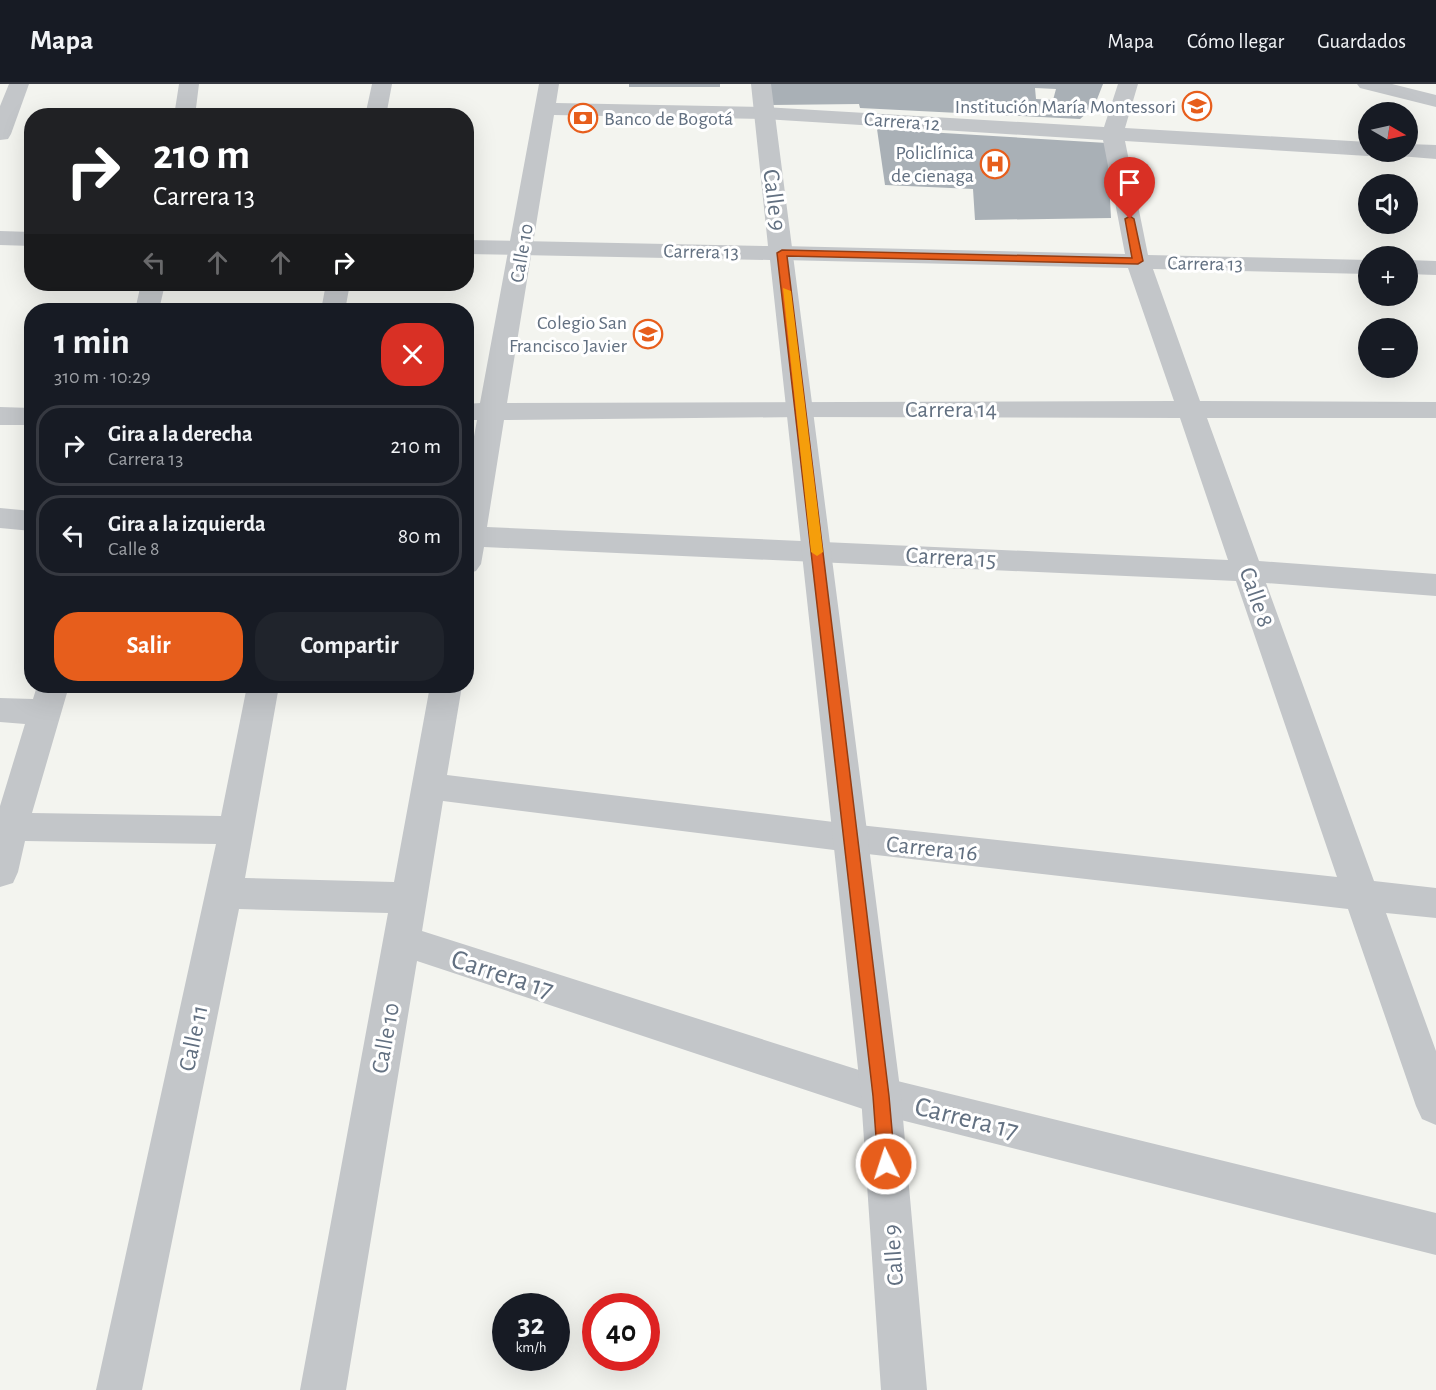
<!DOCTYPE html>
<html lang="es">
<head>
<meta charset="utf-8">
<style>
  :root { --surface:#171b24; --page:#20242c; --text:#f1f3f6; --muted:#9ea1a6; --line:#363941; --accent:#e75e1c }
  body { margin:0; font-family:"Alegreya Sans",sans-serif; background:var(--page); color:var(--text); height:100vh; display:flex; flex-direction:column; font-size:22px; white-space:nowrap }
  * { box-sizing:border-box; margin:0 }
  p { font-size:20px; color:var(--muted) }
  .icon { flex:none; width:33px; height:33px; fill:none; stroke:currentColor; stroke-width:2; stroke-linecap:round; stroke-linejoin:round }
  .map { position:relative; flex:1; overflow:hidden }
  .drawer { position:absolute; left:24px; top:219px; width:450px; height:390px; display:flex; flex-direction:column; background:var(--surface); border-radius:24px; box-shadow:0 6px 24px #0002 }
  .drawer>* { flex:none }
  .hud { position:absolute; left:24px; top:24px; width:450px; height:183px; border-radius:24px; box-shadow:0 6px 24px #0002; background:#202124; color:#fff; overflow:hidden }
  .needle { width:39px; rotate:99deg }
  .fabs { position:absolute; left:1358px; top:18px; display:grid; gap:12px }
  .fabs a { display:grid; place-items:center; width:60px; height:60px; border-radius:50%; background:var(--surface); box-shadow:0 6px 24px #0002; font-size:30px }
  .speed { position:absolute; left:492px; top:1209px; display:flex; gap:12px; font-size:30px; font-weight:700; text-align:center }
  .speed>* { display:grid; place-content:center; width:78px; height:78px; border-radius:50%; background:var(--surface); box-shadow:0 6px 24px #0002; line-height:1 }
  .speed small { font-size:15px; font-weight:400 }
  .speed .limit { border:9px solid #d22; background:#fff; color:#111 }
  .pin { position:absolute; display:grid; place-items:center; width:51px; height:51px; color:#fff; margin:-62px -26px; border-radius:50% 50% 50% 0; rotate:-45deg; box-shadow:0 0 6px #0007 }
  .pin .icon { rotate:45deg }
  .me { position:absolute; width:66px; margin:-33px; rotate:356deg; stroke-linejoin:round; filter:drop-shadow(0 0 4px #0008) }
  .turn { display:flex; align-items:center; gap:21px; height:126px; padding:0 30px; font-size:27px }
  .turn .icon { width:78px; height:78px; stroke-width:2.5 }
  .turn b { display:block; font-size:42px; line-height:51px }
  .lanes { display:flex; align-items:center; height:57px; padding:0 30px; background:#0003; justify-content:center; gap:30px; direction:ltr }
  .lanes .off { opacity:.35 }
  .round { display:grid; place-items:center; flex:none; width:63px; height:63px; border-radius:24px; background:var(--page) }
  .overview { display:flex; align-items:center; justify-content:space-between; height:102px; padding:0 30px }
  h1 { font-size:36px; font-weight:700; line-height:45px }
  .button { display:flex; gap:12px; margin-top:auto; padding:12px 30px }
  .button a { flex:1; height:69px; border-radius:24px; background:var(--accent); color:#fff; font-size:24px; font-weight:700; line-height:69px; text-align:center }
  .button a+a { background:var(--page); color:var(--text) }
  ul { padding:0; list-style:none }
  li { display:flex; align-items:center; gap:18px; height:81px; margin:0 12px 9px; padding:0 18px; border:3px solid var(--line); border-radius:24px }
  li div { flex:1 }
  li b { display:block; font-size:22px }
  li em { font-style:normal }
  header { display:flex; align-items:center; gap:36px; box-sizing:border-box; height:84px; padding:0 30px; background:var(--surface); border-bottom:2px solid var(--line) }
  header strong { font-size:28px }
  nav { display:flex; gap:33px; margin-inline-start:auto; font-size:21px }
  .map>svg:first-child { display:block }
  .building { fill:#a9b0b6; fill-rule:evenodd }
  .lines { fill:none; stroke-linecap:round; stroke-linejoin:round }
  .minor { fill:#c3c6c9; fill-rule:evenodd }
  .tertiary { fill:#c3c6c9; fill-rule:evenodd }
  .route { fill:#e75e1c; stroke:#963d12; stroke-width:1.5 }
  .slow { fill:#f59e0b }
  .labels { text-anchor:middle; stroke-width:6; stroke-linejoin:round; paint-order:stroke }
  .far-poi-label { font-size:20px; fill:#627081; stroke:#fff; text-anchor:end }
  .far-street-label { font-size:20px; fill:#627081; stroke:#fff }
  .street-label { font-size:24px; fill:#627081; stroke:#fff }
  .near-street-label { font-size:28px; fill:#627081; stroke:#fff }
</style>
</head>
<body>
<header>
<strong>Mapa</strong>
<nav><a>Mapa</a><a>Cómo llegar</a><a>Guardados</a></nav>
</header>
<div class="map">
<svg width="1436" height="1306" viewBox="0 0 1436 1306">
  <rect width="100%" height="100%" fill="#f3f4ef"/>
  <g class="building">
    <rect x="629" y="0" width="91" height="3"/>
    <path d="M 770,0 L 1103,0 L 1094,23 L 1080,35 L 860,24 L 859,20 L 772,21 ZM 1035,4 L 1056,5 L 1053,16 L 1036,15 Z"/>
    <path d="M 877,45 L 1107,59 L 1111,134 L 975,136 L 973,105 L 885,101 Z"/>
  </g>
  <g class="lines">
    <g class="minor">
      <path d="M 9,0 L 29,0 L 11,50 L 8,55 L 0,56 L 0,22 Z"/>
      <path d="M 179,0 L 199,0 L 195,32 L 174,32 Z"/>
      <path d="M 372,0 L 392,0 L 386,32 L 365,32 Z"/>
      <path d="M 539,0 L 559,0 L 556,19 L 764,23 L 1104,43 L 1118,0 L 1138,0 L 1125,44 L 1368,58 L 1368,68 L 1377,68 L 1368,72 L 1125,57 L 1148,171 L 1368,176 L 1368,190 L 1153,185 L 1200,317 L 1436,318 L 1436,334 L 1207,334 L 1259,477 L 1436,490 L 1436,512 L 1266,499 L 1374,797 L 1436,804 L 1436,834 L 1386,829 L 1436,967 L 1436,1041 L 1422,1035 L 1416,1022 L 1348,825 L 850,768 L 443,717 L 422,847 L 881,993 L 1436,1129 L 1436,1171 L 881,1031 L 417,877 L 346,1306 L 300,1306 L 388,829 L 239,825 L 142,1306 L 96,1306 L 216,760 L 25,757 L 18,788 L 13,799 L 0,803 L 0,722 L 25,640 L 0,638 L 0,614 L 33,615 L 37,602 L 69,602 L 32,729 L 221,732 L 247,602 L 279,602 L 245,794 L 394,798 L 430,602 L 462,602 L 447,691 L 850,740 L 1337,793 L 1236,497 L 484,463 L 481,480 L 476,487 L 466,490 L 466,396 L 477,336 L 466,336 L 466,320 L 480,319 ZM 554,31 L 764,35 L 1103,56 L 1125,170 L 782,162 L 774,164 L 770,169 L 774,174 L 782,176 L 1128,184 L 1174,317 L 507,319 ZM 800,333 L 1180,334 L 1228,476 L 487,443 L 504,336 Z"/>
      <path d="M 1357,0 L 1392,0 L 1436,11 L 1436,23 L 1360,4 Z"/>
      <path d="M 1407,60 L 1436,61 L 1436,75 L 1399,72 L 1396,68 L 1407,68 Z"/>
      <path d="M 1407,176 L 1436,177 L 1436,191 L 1407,190 Z"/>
      <path d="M 141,200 L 165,200 L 159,226 L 135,226 Z"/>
      <path d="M 326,200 L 350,200 L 345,226 L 321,226 Z"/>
      <path d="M 0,323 L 32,324 L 32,341 L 0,341 Z"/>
      <path d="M 0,424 L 32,427 L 32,447 L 0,444 Z"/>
    </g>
    <g class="tertiary">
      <path d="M 751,0 L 771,0 L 901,1012 L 927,1306 L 881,1306 L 861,1012 L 770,176 L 466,170 L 466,156 L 768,162 Z"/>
      <path d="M 0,147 L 32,148 L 32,162 L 0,161 Z"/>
    </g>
  </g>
  <path class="route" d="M 1130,132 L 1134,135 L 1143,177 L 1138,180 L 787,172 L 889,1012 L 895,1080 L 893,1086 L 886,1088 L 880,1086 L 878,1080 L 873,1012 L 777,169 L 782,166 L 1132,174 L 1125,135 Z"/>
  <path class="slow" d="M 783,204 L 791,207 L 823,468 L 817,472 L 811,468 Z"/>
  <defs>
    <g id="school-ring" transform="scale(1.5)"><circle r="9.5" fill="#fff" stroke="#e75e1c" stroke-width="1.5"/><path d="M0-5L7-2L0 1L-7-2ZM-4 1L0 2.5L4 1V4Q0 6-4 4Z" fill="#e75e1c"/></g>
    <g id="bank-ring" transform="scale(1.5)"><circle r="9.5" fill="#fff" stroke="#e75e1c" stroke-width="1.5"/><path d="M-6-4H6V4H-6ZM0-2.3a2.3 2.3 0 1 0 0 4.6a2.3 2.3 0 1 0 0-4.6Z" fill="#e75e1c"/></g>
    <g id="hospital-ring" transform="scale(1.5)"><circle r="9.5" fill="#fff" stroke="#e75e1c" stroke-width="1.5"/><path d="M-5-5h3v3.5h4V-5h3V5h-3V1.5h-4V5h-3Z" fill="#e75e1c"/></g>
  </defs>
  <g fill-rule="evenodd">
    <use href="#school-ring" x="1197" y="22"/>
    <use href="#bank-ring" x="583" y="34"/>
    <use href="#hospital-ring" x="995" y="80"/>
    <use href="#school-ring" x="648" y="250"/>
  </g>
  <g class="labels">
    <g class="far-poi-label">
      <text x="1176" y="29">Institución María Montessori</text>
      <text x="604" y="41" text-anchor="start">Banco de Bogotá</text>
      <text x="974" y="75">Policlínica<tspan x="974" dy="23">de cienaga</tspan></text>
      <text x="627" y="245">Colegio San<tspan x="627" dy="23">Francisco Javier</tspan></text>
    </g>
    <g class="far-street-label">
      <text transform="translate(902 37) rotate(4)" y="7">Carrera 12</text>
      <text transform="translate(701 167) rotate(1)" y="7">Carrera 13</text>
      <text transform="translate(521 169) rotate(-80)" y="7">Calle 10</text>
      <text transform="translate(1205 179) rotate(1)" y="7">Carrera 13</text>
    </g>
    <g class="street-label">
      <text transform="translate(775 116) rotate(83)" y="8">Calle 9</text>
      <text x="951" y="333">Carrera 14</text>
      <text transform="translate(951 473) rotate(3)" y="8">Carrera 15</text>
      <text transform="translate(1257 513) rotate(71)" y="8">Calle 8</text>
      <text transform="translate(932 764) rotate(6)" y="8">Carrera 16</text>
      <text transform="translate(193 954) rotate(-78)" y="8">Calle 11</text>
      <text transform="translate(385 954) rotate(-80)" y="8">Calle 10</text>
      <text transform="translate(893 1171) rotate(-94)" y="8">Calle 9</text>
    </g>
    <g class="near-street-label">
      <text transform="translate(503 889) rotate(18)" y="10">Carrera 17</text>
      <text transform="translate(967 1033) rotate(14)" y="10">Carrera 17</text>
    </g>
  </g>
</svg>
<div class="fabs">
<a><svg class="needle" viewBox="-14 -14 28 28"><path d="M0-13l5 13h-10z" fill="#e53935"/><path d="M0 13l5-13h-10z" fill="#9ea1a6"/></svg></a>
<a><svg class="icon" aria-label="sound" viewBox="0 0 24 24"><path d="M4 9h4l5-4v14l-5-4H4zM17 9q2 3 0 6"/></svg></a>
<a>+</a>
<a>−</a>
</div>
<div class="speed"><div>32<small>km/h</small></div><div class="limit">40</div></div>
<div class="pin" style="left:1130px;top:135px;background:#d93025"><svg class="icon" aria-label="arrive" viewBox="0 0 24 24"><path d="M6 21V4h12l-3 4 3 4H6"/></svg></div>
<svg class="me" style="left:886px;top:1080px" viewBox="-20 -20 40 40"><circle r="17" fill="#e75e1c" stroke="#fff" stroke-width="3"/><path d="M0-11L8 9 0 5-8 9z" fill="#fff"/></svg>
<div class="hud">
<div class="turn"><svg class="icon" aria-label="right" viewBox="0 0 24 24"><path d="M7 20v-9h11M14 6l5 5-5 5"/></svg><div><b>210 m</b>Carrera 13</div></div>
<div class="lanes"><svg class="icon off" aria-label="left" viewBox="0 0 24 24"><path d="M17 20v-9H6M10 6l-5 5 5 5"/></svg><svg class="icon off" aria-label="ahead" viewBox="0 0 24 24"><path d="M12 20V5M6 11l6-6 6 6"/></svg><svg class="icon off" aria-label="ahead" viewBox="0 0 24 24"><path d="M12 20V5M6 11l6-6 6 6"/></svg><svg class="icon" aria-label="right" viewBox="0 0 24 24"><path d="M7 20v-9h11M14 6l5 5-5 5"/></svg></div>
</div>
<section class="drawer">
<div class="overview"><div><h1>1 min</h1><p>310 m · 10:29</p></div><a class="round" style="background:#d93025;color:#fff"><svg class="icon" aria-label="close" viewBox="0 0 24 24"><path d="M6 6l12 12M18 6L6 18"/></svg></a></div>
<ul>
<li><svg class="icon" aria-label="right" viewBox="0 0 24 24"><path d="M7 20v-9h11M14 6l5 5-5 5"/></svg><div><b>Gira a la derecha</b><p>Carrera 13</p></div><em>210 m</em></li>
<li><svg class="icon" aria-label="left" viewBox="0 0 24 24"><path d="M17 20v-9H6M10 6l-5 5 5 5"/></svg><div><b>Gira a la izquierda</b><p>Calle 8</p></div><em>80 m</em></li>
</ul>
<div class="button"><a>Salir</a><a>Compartir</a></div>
</section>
</div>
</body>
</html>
